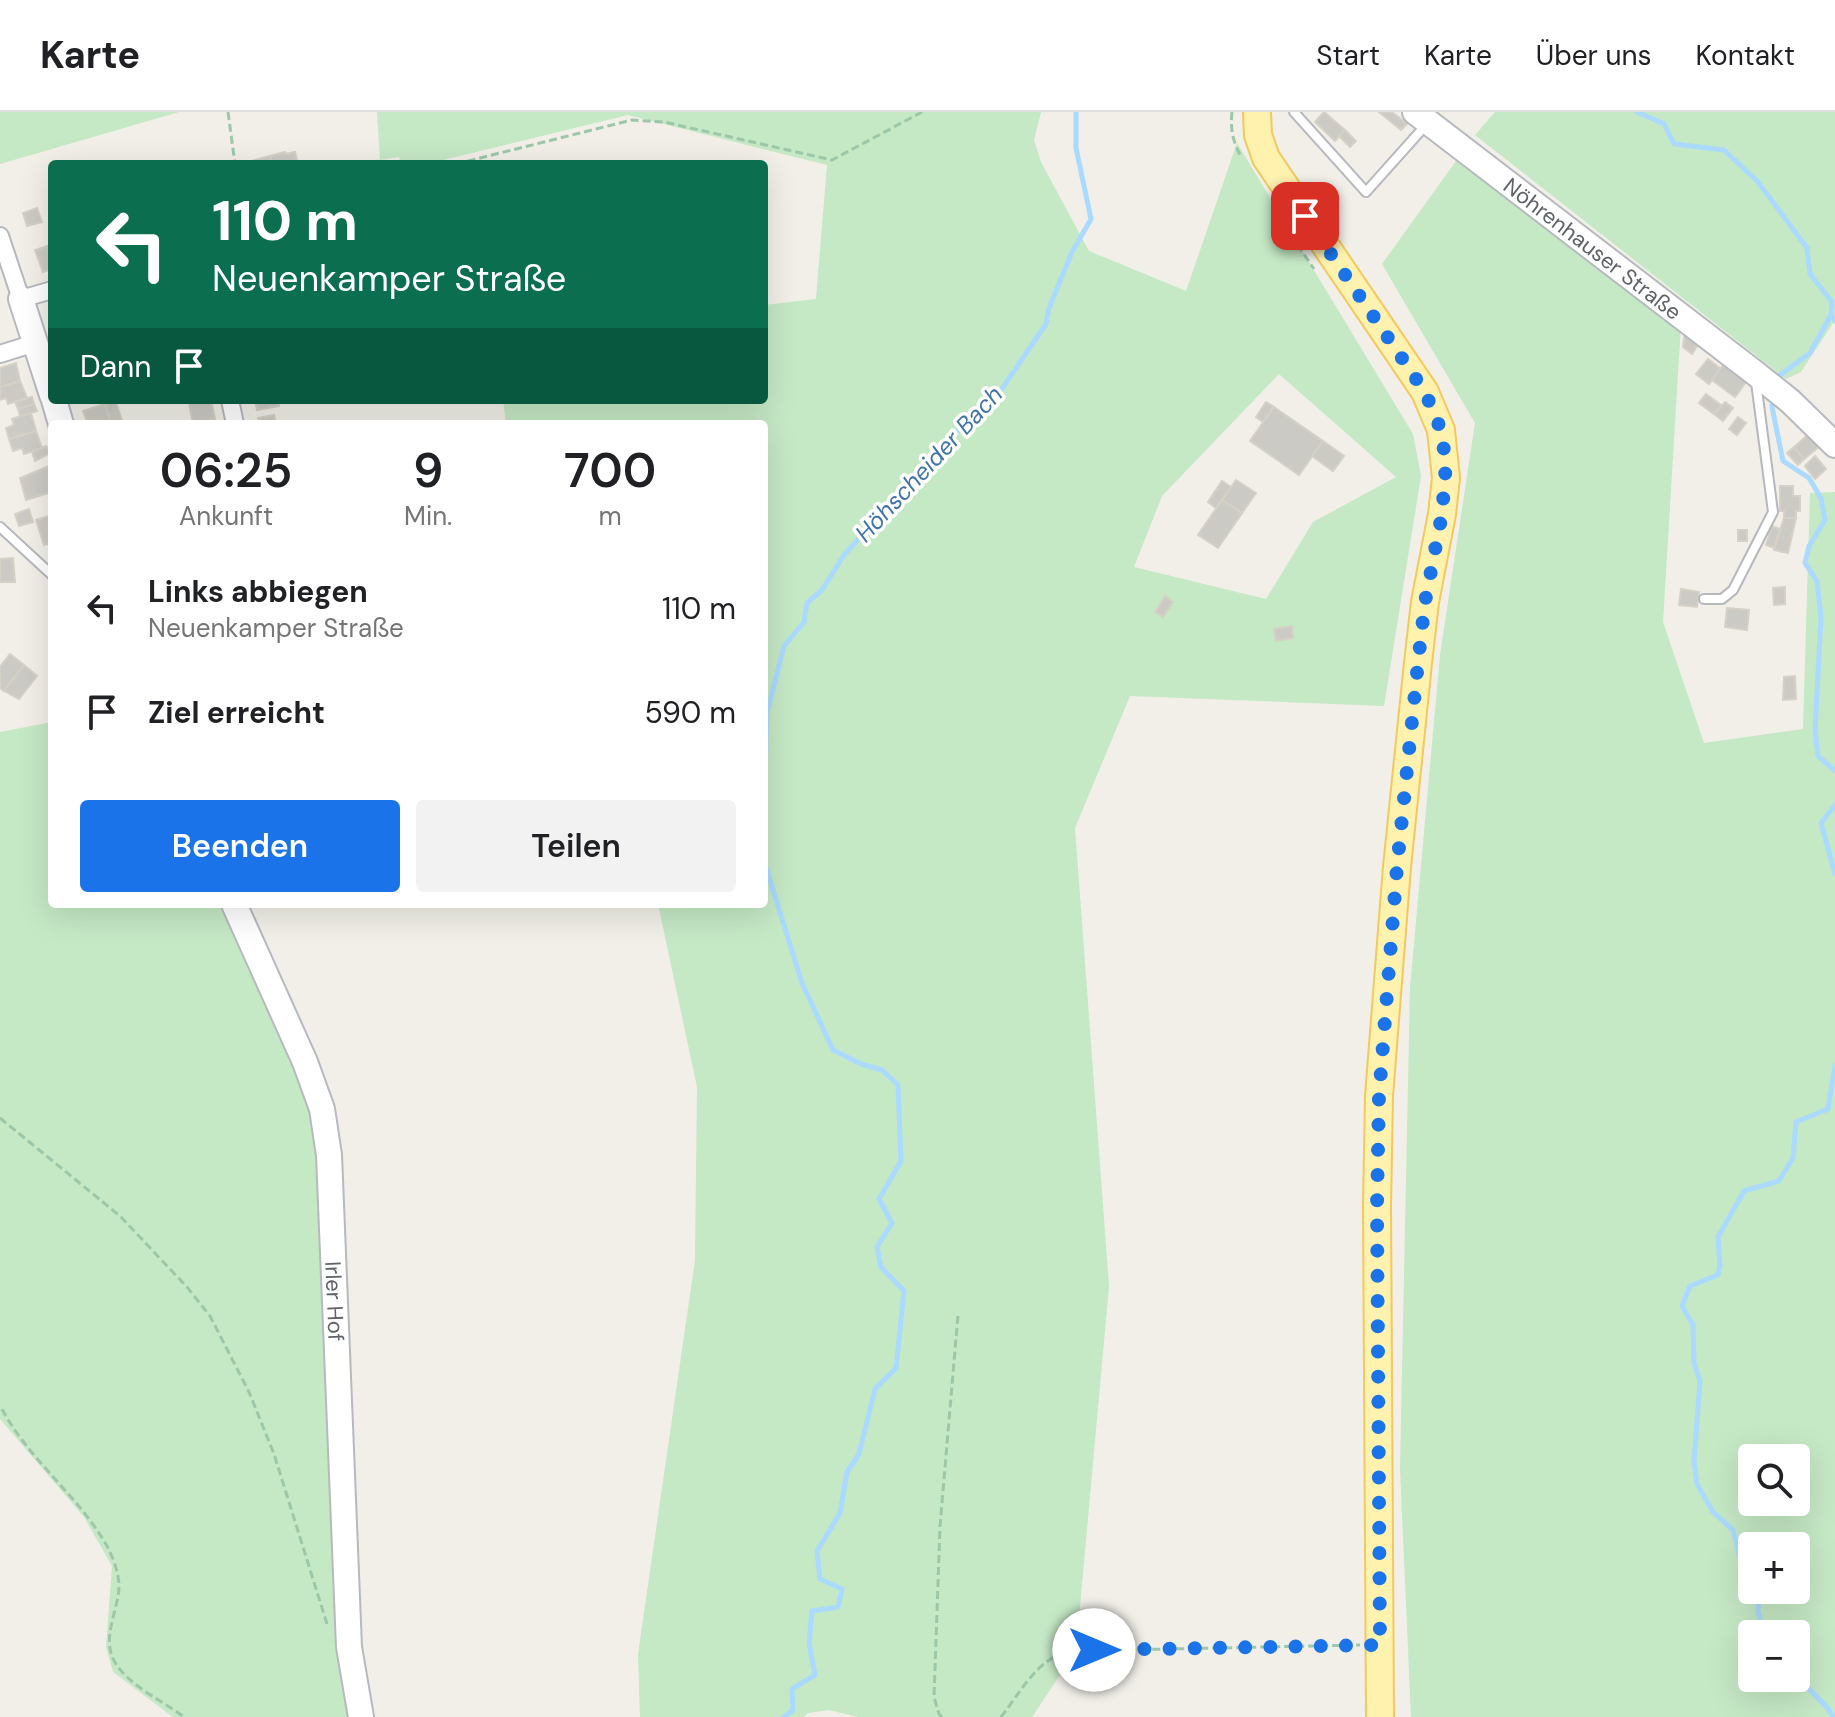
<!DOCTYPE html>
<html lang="de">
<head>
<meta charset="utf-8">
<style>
  :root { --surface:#fff; --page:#f2f2f2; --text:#202124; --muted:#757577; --line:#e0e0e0; --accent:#1a73e8 }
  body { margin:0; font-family:"DM Sans",sans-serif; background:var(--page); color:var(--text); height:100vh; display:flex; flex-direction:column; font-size:30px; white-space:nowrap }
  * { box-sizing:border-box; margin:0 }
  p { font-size:26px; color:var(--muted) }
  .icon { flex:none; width:44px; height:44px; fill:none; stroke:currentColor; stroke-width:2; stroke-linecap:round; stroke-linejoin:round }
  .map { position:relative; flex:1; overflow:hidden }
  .details { position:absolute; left:48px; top:308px; width:720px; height:488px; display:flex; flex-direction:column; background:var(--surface); border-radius:8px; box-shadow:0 8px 32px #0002 }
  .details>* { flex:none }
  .banner { position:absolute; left:48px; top:48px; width:720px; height:244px; border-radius:8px; box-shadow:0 8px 32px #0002; background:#0b6e4f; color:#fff; overflow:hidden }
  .controls { position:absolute; left:1738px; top:1332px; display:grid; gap:16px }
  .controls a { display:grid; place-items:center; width:72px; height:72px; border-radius:8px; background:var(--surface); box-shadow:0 8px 32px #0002; font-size:40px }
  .pin { position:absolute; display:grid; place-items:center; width:68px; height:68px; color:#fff; margin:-34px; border-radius:16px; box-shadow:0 4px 12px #0006 }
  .me { position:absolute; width:88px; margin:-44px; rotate:90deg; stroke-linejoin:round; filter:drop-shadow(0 0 6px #0008) }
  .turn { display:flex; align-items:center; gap:28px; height:168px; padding:0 32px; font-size:36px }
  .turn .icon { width:104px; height:104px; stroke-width:2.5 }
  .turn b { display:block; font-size:56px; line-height:68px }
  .then { display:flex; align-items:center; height:76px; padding:0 32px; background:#0003; gap:16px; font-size:30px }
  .eta { display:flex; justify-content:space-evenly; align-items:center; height:136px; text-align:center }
  .eta b { font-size:48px; font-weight:600; line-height:56px }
  .action { display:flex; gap:16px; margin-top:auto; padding:16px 32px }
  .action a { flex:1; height:92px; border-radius:8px; background:var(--accent); color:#fff; font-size:32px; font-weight:600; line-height:92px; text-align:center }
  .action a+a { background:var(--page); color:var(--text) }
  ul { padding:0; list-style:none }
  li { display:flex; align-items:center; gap:24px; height:104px; padding:0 32px }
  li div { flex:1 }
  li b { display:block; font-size:30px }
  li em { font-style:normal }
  header { display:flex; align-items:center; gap:48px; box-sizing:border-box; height:112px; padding:0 40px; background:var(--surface); border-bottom:2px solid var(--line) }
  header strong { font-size:38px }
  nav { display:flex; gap:44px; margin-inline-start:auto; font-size:28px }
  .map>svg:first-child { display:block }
  .green { fill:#c5e8c5; fill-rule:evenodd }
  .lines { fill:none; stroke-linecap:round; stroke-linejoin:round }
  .stream { stroke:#aadaff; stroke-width:5 }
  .building { fill:#cccac5; stroke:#d6d1c6; stroke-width:2 }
  .lane-casing { stroke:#b5b8bc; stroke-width:12 }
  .street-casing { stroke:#b5b8bc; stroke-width:20 }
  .secondary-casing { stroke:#b6babf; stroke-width:28 }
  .primary-casing { stroke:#f2c960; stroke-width:30 }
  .path { stroke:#9cc7a9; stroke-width:3; stroke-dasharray:8 4; stroke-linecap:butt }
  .lane { stroke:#fff; stroke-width:8 }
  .street { stroke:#fff; stroke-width:16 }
  .secondary { stroke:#fff; stroke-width:24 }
  .primary { stroke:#fff2af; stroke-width:26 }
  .route { stroke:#1a73e8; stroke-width:14; stroke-dasharray:0 25.2 }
  .labels { text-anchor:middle; stroke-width:7; stroke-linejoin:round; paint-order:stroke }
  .street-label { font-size:22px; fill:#5f6368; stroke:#fff }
  .water-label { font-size:24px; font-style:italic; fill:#4174aa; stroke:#fff }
</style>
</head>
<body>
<header>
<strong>Karte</strong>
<nav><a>Start</a><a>Karte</a><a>Über uns</a><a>Kontakt</a></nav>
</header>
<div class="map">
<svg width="1835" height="1605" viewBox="0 0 1835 1605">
  <rect width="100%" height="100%" fill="#f1efe8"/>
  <g class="green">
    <path d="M 0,0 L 179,0 L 0,52 Z"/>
    <path d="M 377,0 L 1041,0 L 1034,28 L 1041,50 L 1089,139 L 1186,179 L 1237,31 L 1413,322 L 1421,364 L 1384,594 L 1130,584 L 1075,716 L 1109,1174 L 1076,1539 L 1032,1605 L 858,1605 L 829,1598 L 808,1601 L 804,1605 L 640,1605 L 638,1542 L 695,1148 L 697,975 L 658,792 L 764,792 L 764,312 L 506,312 L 503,288 L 764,288 L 764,193 L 816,187 L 827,53 L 628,3 L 427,52 L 401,52 L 399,45 L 380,48 ZM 1279,262 L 1396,365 L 1313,410 L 1266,487 L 1134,455 L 1162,384 Z"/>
    <path d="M 1495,0 L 1835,0 L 1835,208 L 1801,260 L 1786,267 L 1475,23 Z"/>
    <path d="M 1456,49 L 1681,212 L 1663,510 L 1704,631 L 1803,617 L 1810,381 L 1835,380 L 1835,1605 L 1411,1605 L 1400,1356 L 1410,876 L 1440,543 L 1475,311 L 1382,152 ZM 1752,1346 L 1796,1346 L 1796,1390 L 1752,1390 ZM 1752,1434 L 1796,1434 L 1796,1478 L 1752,1478 ZM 1752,1522 L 1796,1522 L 1796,1566 L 1752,1566 Z"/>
    <path d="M 52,610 L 52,792 L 227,792 L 305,972 L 318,1027 L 350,1605 L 173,1605 L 113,1560 L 106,1535 L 112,1454 L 84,1405 L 0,1307 L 0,620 Z"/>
  </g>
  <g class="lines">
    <g class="stream">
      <path d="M 1637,0 L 1664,12 L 1674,32 L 1724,38 L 1758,70 L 1807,136 L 1810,162 L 1832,190 L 1831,203 L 1835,209"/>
      <path d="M 1776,270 L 1776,266 L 1810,241 L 1831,203"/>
      <path d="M 1773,287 L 1772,295 L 1783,349 L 1809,366 L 1821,386 L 1825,408 L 1809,434 L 1805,451 L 1817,469 L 1821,506 L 1815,619 L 1818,644 L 1835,659"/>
      <path d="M 1835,693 L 1821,711 L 1835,762"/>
      <path d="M 764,702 L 767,601 L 784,534 L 804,510 L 807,491 L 822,478 L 844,443 L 953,323 L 1001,278 L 1046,212 L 1049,196 L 1072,140 L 1091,107 L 1076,36 L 1076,0"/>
      <path d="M 764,749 L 802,871 L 833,938 L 861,952 L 882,958 L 898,973 L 901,1049 L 879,1087 L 892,1111 L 877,1135 L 881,1155 L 904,1179 L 896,1256 L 875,1277 L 859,1342 L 847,1360 L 840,1401 L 817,1439 L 820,1467 L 842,1477 L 838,1495 L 812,1499 L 809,1531 L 815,1563 L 792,1577 L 793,1598 L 784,1605"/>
      <path d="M 1752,1465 L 1740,1446 L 1733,1418 L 1713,1400 L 1697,1372 L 1694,1349 L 1700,1269 L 1694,1251 L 1693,1213 L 1682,1194 L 1690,1174 L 1718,1163 L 1720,1154 L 1718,1125 L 1744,1079 L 1779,1069 L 1793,1046 L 1796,1010 L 1828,997 L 1835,954"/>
      <path d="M 1759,1478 L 1758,1500 L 1764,1522"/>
      <path d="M 1796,1554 C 1804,1560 1802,1564 1806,1572 C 1813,1585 1827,1591 1833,1605"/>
    </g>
  </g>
  <g class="building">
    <path d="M 1324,0 L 1345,18 L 1335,29 L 1315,10 Z"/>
    <path d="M 1379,0 L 1392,0 L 1407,12 L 1401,18 Z"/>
    <path d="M 1345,18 L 1356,29 L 1350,35 L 1339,24 Z"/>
    <path d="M 285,40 L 286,42 L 295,40 L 298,52 L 272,52 L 270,44 Z"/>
    <path d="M 270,44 L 272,52 L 251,52 L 251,49 Z"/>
    <path d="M 37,96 L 42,110 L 27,114 L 23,101 Z"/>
    <path d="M 50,133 L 52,157 L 43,160 L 35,138 Z"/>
    <path d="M 1685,219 L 1699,231 L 1692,242 L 1683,235 Z"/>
    <path d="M 1708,247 L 1721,257 L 1709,272 L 1696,262 Z"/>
    <path d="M 16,251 L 20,269 L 0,275 L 0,256 Z"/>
    <path d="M 1723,253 L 1746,270 L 1735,285 L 1712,268 Z"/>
    <path d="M 20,269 L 27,286 L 8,292 L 6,286 L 0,288 L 0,275 Z"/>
    <path d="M 1706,282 L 1721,293 L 1714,302 L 1699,291 Z"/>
    <path d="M 32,285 L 34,292 L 18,297 L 15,290 Z"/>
    <path d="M 115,288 L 122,308 L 111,312 L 105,292 Z"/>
    <path d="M 204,288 L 211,288 L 215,307 L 193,312 L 189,291 Z"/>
    <path d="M 255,288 L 278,288 L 279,294 L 257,298 Z"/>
    <path d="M 1266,290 L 1274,295 L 1263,310 L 1256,305 Z"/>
    <path d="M 1725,290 L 1733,296 L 1723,309 L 1714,302 Z"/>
    <path d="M 34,292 L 37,299 L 20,304 L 18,297 Z"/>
    <path d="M 105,292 L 111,312 L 88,312 L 83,299 Z"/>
    <path d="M 1274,295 L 1323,329 L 1299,363 L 1250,329 Z"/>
    <path d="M 31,301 L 36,319 L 9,327 L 6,316 L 14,313 L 12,307 Z"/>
    <path d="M 274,303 L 276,312 L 260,312 L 258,306 Z"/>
    <path d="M 1738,305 L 1746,311 L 1737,323 L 1729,317 Z"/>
    <path d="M 36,319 L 42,336 L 24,342 L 22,336 L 13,339 L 9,327 Z"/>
    <path d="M 1809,322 L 1820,334 L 1804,347 L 1794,335 Z"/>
    <path d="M 1323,329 L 1344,344 L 1333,359 L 1312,344 Z"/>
    <path d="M 46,334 L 50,341 L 35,349 L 32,340 Z"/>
    <path d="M 1794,335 L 1804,347 L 1798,353 L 1787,341 Z"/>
    <path d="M 1815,344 L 1826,357 L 1815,367 L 1805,354 Z"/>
    <path d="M 49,354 L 52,380 L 26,388 L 20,366 Z"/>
    <path d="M 1236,368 L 1256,381 L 1242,401 L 1222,388 Z"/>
    <path d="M 1222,369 L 1231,375 L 1216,396 L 1208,390 Z"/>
    <path d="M 1780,374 L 1793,374 L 1793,384 L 1800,384 L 1800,399 L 1796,399 L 1796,406 L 1784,406 L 1784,399 L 1780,399 Z"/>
    <path d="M 1222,388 L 1242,401 L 1218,436 L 1198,423 Z"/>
    <path d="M 29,397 L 33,410 L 19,414 L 15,402 Z"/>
    <path d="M 52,403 L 52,431 L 44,433 L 36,408 Z"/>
    <path d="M 1784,406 L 1796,406 L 1788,441 L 1774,438 Z"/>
    <path d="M 1772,414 L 1780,417 L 1774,436 L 1766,433 Z"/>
    <rect x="1738" y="418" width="9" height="11"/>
    <path d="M 13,446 L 15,470 L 0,470 L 0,447 Z"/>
    <path d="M 1785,475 L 1785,492 L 1774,493 L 1773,476 Z"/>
    <path d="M 1681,477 L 1699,480 L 1697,495 L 1679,493 Z"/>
    <path d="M 1165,484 L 1173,490 L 1163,505 L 1155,500 Z"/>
    <path d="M 1727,496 L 1749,498 L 1747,518 L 1725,515 Z"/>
    <path d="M 1292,514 L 1293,526 L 1276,529 L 1274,517 Z"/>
    <path d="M 10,542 L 24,553 L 4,579 L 0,576 L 0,555 Z"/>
    <path d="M 24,553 L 37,564 L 19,587 L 4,579 Z"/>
    <path d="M 1795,564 L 1796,587 L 1783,588 L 1784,565 Z"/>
  </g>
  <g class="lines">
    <g class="lane-casing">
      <g id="lane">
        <path d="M 1294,0 L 1366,80 L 1425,14"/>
        <path d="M 0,415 L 52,463"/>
        <path d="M 1704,487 L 1722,487 L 1733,478 L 1773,400 L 1756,270"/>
      </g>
    </g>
    <g class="street-casing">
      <g id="street">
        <path d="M 0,124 L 21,187 L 52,178"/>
        <path d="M 0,242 L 35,231"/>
        <path d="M 230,288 L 235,312"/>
      </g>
    </g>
    <g class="secondary-casing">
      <g id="secondary">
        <path id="s1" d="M 1415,0 L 1755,261 L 1790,289 L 1835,333"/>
        <path d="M 21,187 L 52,283"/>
        <path d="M 54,288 L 61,312"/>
        <path id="s2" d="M 234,792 L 305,950 L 322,997 L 329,1043 L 349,1535 L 361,1605"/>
      </g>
    </g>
    <g class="primary-casing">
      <path id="primary" d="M 1257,0 L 1258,23 L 1266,46 L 1425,280 L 1441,318 L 1446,366 L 1442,402 L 1425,490 L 1418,551 L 1397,755 L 1379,984 L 1377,1094 L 1380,1605"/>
    </g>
    <g class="path">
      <path d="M 228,0 L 235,52"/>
      <path d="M 1232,0 C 1230,17 1233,31 1242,46"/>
      <path d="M 456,52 L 632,8 L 664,10 L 832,48 L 922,0"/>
      <path d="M 1277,103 L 1314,157"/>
      <path d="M 0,1006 L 120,1104 L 187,1175 L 210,1204 L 249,1280 L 274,1342 L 327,1512"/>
      <path d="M 2,1297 C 29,1348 78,1383 107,1434 C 113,1446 119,1460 119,1475 C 118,1500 100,1528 116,1552 C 131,1575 163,1589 184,1605"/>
      <path d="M 942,1605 L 939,1602 L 934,1585 L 940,1414 L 958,1203"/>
      <path d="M 1001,1605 C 1021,1580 1037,1546 1070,1539 L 1360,1533"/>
    </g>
    <use href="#lane" class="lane"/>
    <use href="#street" class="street"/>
    <use href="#secondary" class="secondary"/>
    <use href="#primary" class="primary"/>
  </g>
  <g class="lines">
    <path class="route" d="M 1094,1538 L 1380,1533 L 1377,1094 L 1379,984 L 1397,755 L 1418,551 L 1425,490 L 1442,402 L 1446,352 L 1441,318 L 1425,280 L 1305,104"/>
  </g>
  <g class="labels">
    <g class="street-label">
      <text dy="8" stroke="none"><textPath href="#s1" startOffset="224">Nöhrenhauser Straße</textPath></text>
      <text dy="8" stroke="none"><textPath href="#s2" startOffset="416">Irler Hof</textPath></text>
    </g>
    <g class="water-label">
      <text transform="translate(929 352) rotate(-47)" y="8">Höhscheider Bach</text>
    </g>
  </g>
</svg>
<div class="controls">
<a><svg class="icon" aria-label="search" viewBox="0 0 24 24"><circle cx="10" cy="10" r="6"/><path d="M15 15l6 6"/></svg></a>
<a>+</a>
<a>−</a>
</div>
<div class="pin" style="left:1305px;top:104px;background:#d93025"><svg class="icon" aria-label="arrive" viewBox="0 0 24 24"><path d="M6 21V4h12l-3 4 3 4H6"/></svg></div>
<svg class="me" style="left:1094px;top:1538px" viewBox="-20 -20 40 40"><circle r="19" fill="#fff"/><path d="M0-13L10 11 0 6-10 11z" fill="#1a73e8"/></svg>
<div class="banner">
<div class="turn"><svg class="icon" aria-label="left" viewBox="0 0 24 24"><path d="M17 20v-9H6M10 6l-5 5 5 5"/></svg><div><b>110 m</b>Neuenkamper Straße</div></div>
<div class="then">Dann<svg class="icon" aria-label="arrive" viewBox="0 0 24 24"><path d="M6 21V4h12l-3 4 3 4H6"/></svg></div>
</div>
<section class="details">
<div class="eta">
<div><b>06:25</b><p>Ankunft</p></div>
<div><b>9</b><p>Min.</p></div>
<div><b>700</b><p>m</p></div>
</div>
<ul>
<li><svg class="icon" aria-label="left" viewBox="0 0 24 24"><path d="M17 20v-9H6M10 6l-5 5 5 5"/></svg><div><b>Links abbiegen</b><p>Neuenkamper Straße</p></div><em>110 m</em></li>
<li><svg class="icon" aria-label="arrive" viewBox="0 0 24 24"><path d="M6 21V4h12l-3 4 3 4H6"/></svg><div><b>Ziel erreicht</b></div><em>590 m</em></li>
</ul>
<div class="action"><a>Beenden</a><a>Teilen</a></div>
</section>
</div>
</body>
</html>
